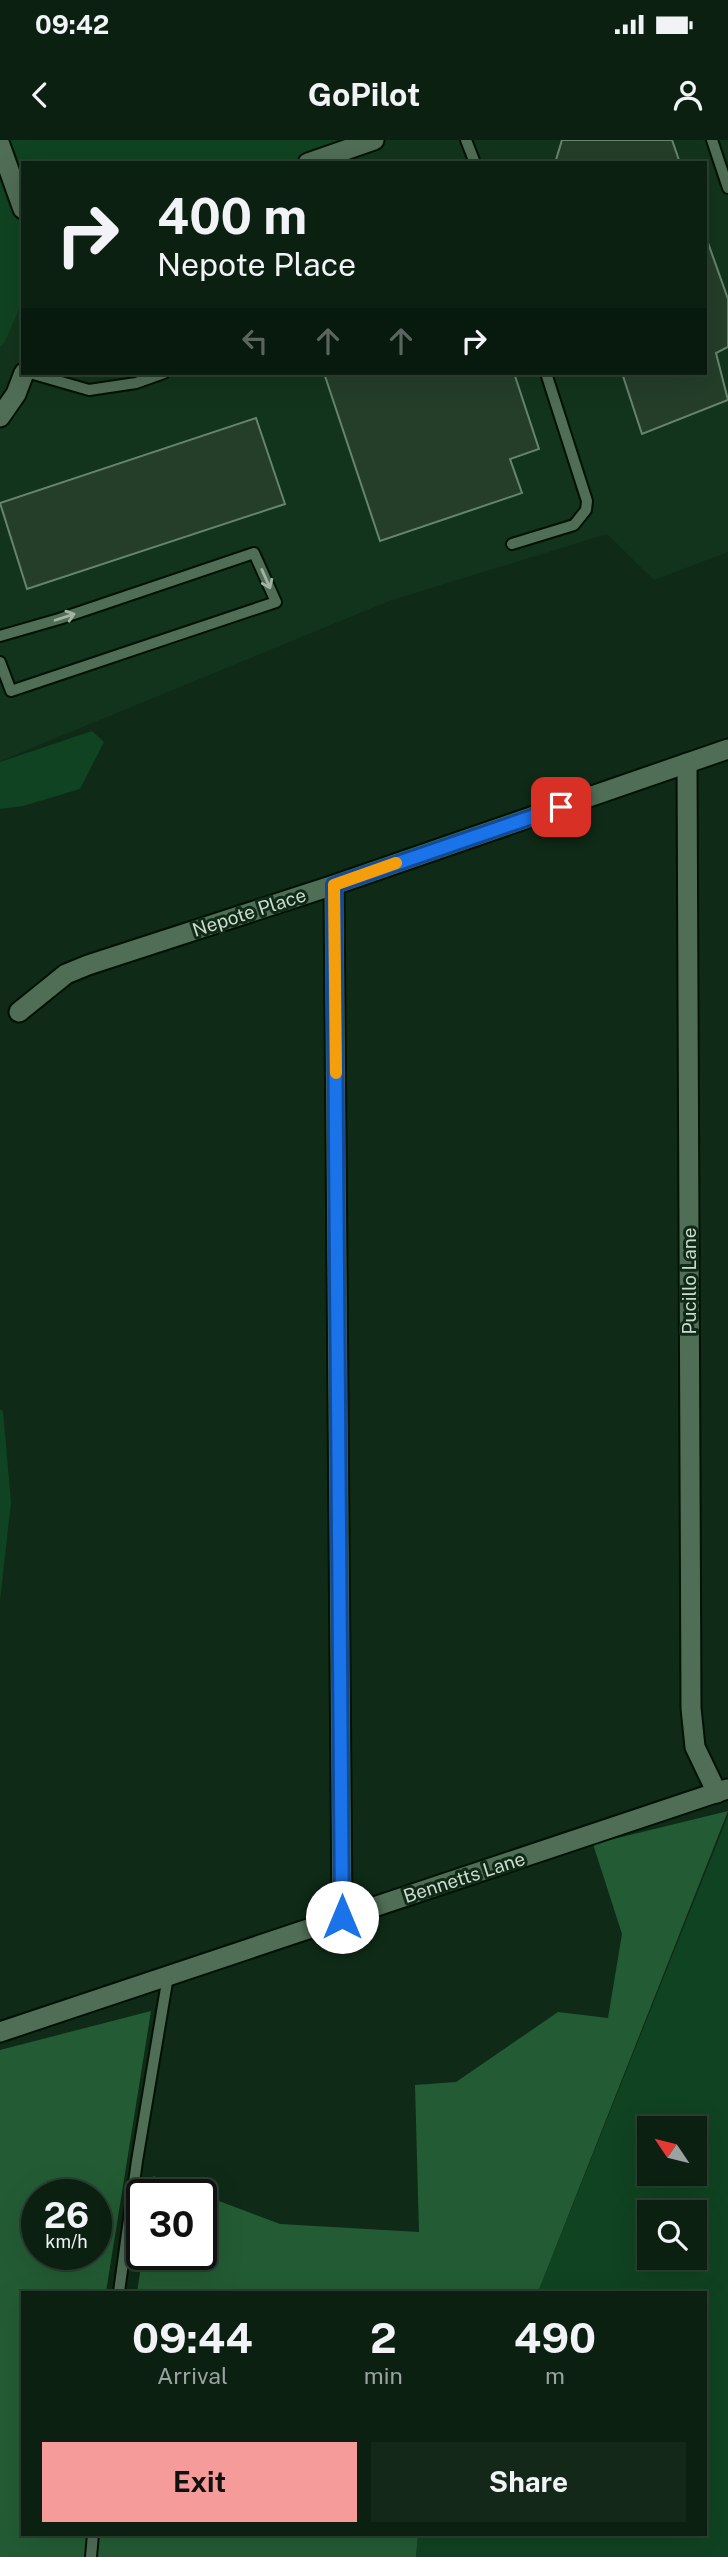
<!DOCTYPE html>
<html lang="en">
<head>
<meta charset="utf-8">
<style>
  :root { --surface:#0b2011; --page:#14281a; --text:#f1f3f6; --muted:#9aa39f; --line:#2b3e31; --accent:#f59b99 }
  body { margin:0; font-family:"Public Sans",sans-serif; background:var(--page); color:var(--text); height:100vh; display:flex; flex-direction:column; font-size:26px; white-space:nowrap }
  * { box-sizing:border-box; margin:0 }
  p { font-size:23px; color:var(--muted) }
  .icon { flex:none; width:38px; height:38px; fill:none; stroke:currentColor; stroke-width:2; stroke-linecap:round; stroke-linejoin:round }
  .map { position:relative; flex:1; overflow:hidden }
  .side { position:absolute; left:21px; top:2151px; width:686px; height:245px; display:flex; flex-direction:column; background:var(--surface); border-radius:0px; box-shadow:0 7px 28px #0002,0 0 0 2px var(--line) }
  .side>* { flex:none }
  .banner { position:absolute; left:21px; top:21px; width:686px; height:214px; border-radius:0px; box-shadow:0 7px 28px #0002,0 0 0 2px var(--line); background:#0b2011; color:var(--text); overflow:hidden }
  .needle { width:46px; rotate:305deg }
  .tools { position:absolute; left:637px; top:1976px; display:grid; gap:14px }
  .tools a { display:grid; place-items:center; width:70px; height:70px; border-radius:0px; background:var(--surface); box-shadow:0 7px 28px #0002,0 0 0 2px var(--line); font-size:35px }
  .speed { position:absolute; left:21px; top:2039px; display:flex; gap:14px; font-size:35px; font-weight:700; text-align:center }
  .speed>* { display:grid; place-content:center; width:91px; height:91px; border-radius:50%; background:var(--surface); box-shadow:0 7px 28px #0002,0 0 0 2px var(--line); line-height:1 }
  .speed small { font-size:18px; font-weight:400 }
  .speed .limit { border:4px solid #111; border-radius:10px; background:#fff; color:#111 }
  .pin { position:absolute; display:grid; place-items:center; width:60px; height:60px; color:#fff; margin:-30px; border-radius:14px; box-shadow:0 4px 10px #0006 }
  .me { position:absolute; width:77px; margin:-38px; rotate:0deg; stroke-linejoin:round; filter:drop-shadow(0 0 5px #0008) }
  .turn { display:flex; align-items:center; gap:24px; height:147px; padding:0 21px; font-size:32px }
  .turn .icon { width:91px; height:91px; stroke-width:2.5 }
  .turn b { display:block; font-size:49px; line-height:60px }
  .lanes { display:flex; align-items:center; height:66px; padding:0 21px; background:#0003; justify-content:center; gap:35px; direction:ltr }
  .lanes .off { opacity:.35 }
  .eta { display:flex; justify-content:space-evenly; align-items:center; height:119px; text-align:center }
  .eta b { font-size:42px; font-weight:700; line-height:49px }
  .primary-button { display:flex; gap:14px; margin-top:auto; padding:14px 21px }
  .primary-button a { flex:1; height:80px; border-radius:0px; background:var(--accent); color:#111; font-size:28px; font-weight:700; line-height:80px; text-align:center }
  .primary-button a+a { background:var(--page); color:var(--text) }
  .status { display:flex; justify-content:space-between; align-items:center; height:49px; padding:0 35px; background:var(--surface); direction:ltr }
  .status svg { height:19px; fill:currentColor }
  header { display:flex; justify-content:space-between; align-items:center; height:91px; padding:0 21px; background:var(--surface); font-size:32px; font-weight:700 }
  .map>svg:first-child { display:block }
  .built { fill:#13341c; fill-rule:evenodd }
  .green { fill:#104321; fill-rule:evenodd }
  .forest { fill:#235c34; fill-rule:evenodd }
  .building { fill:#243e2a; stroke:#67846d; stroke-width:2 }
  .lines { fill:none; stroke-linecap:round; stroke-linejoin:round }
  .service-casing { stroke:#001203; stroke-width:14 }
  .minor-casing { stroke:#001203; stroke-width:23 }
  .service { stroke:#506d56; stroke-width:10 }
  .minor { stroke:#506d56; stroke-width:19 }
  .oneway { stroke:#a1b4a4 }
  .route-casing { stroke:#114b97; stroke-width:18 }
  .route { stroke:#1a73e8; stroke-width:12 }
  .slow { stroke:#f59e0b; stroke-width:12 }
  .labels { text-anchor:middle; stroke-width:6; stroke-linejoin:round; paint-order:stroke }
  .street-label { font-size:19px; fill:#ccdbce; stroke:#0f2a17 }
</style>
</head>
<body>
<div class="status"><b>09:42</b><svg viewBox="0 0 49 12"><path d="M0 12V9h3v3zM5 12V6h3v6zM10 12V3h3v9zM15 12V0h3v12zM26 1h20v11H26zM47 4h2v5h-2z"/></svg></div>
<header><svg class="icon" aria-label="back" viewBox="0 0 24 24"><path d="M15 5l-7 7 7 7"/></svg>GoPilot<svg class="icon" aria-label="person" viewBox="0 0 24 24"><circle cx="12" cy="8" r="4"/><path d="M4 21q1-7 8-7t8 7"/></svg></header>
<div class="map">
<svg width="728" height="2417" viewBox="0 0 728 2417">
  <rect width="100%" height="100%" fill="#0f2a17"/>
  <path class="built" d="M 0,0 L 728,0 L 728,412 L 654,440 L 607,394 L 389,461 L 0,621 ZM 23,23 L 705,23 L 705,233 L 23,233 Z"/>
  <g class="green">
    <path d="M 0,0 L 340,0 L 332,8 L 292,23 L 23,23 L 23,159 L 5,202 L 0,207 Z"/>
    <path d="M 92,591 L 104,602 L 80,649 L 23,666 L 0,669 L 0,622 Z"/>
    <path d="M 0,1269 L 3,1271 L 11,1362 L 0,1461 Z"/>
    <path d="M 728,1676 L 728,2417 L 416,2417 L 418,2394 L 705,2394 L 705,2152 L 538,2152 ZM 649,1988 L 695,1988 L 695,2034 L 649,2034 ZM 649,2072 L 695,2072 L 695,2118 L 649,2118 Z"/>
  </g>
  <g class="forest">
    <path d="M 728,1671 L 538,2152 L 137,2152 L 143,2114 L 201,2114 L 201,2054 L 151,2054 L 153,2036 L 280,2084 L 419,2092 L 415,1945 L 456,1942 L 558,1872 L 608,1878 L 622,1794 L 593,1704 Z"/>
    <path d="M 151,1871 L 106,2152 L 23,2152 L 23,2394 L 418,2394 L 416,2417 L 0,2417 L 0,1910 ZM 37,2054 L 96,2054 L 96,2114 L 37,2114 Z"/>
  </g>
  <g class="building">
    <path d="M 562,0 L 672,0 L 680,23 L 555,23 Z"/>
    <path d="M 705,100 L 707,100 L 728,159 L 728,207 L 716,213 L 728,260 L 642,294 L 622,233 L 705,233 Z"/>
    <path d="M 324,233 L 514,233 L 539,309 L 510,319 L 522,353 L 380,401 Z"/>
    <path d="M 256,278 L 285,364 L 27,449 L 0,363 Z"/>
  </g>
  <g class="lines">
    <g class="service-casing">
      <g id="service">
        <path d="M 466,0 L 475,23"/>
        <path d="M 712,0 L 728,48"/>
        <path d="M 30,233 L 89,250 L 136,243 L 164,233"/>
        <path d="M 512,404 L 574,385 L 586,370 L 587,361 L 546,233"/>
        <path d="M 0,496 L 59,479 L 254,413 L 276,462 L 11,551 L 0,522"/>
        <path d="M 119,2152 L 137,2021 L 168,1836"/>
        <path d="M 91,2417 L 93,2394"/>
      </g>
    </g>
    <g class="minor-casing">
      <g id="minor">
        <path d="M 0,5 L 23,69"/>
        <path d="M 308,23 L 374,0"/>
        <path d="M 0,277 L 16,254 L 24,233"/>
        <path d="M 687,623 L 691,1568 L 695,1607 L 717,1653"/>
        <path d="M 334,745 L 342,1777"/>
        <path d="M 19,872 L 66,834 L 88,825 L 334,745 L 728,609"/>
        <path d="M 0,1892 L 727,1649"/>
      </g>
    </g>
    <use href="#service" class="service"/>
    <use href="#minor" class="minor"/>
  </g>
  <defs><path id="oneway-shaft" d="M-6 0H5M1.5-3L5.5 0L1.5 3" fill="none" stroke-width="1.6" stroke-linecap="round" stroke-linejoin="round" transform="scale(1.75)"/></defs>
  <g class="oneway">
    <use href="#oneway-shaft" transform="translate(266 439) rotate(66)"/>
    <use href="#oneway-shaft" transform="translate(65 477) rotate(-18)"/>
  </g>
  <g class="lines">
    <g class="route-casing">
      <path id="route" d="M 342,1777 L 334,745 L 561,667"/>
    </g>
    <use href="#route" class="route"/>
    <path class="slow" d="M 336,933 L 334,745 L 396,723"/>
  </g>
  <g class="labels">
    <g class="street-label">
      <text transform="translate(249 772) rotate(-18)" y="7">Nepote Place</text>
      <text transform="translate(689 1141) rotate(-90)" y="7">Pucillo Lane</text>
      <text transform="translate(464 1737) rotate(-18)" y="7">Bennetts Lane</text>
    </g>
  </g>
</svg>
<div class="tools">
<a><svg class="needle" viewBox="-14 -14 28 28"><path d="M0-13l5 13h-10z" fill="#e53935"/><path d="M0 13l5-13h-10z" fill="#9aa39f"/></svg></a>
<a><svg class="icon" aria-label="search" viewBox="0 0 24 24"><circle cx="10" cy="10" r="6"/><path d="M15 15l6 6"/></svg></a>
</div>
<div class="speed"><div>26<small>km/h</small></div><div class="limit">30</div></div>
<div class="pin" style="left:561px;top:667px;background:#d93025"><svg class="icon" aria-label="arrive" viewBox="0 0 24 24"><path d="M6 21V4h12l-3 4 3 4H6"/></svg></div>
<svg class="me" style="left:342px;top:1777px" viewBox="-20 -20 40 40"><circle r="19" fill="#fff"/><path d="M0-13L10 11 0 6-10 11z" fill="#1a73e8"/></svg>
<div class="banner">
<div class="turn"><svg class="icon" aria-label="right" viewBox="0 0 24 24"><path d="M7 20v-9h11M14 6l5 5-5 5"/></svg><div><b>400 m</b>Nepote Place</div></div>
<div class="lanes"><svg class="icon off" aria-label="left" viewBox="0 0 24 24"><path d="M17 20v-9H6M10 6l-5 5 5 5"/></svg><svg class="icon off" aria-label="ahead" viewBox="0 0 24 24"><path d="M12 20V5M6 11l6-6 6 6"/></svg><svg class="icon off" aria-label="ahead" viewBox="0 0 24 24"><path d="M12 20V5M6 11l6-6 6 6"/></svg><svg class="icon" aria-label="right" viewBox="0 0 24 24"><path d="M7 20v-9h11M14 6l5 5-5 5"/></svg></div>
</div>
<section class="side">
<div class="eta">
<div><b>09:44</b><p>Arrival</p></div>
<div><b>2</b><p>min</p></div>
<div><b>490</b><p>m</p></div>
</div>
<div class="primary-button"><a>Exit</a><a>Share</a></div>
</section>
</div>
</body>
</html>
